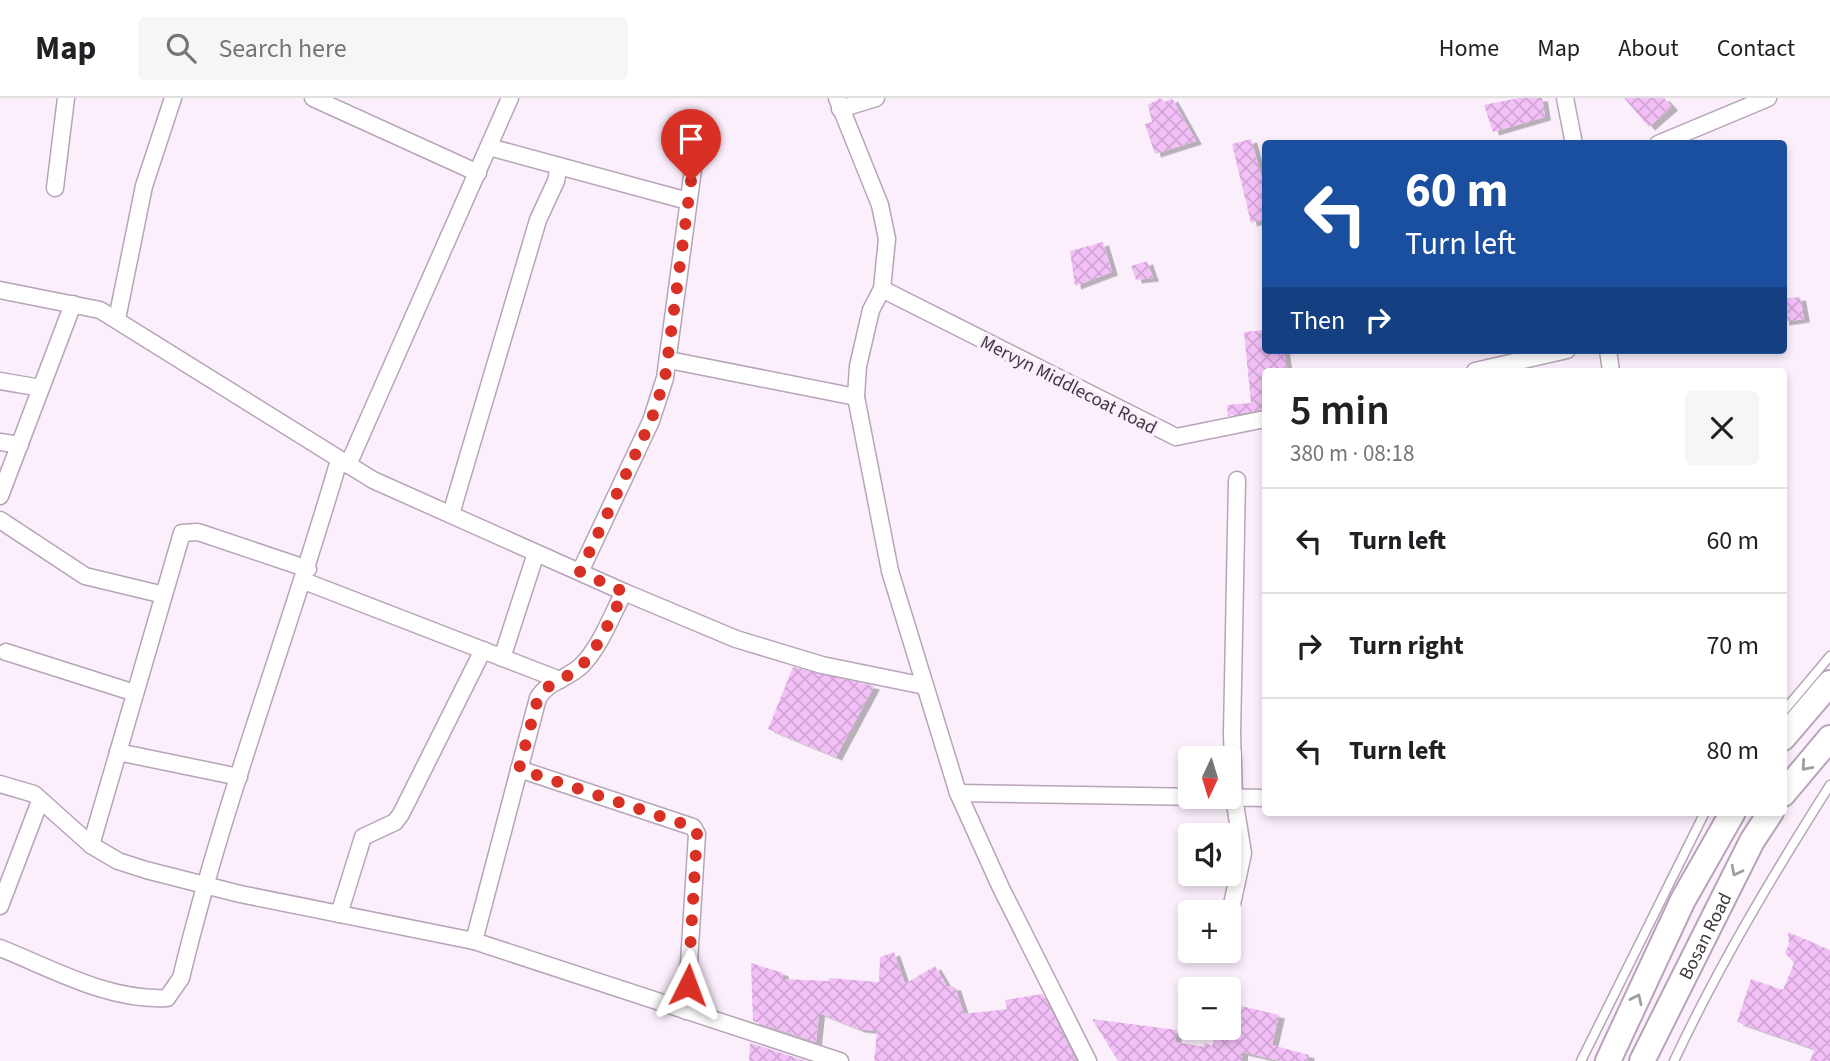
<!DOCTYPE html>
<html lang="en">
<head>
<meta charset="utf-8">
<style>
  :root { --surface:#fff; --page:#f6f6f6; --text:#202124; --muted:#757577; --line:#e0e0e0 }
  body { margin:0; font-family:"Source Sans 3",sans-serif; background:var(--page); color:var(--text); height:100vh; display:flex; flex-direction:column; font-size:26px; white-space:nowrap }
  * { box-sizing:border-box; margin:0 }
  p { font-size:23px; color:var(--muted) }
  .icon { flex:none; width:38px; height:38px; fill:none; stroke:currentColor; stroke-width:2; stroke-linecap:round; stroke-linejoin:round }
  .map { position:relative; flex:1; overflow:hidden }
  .sheet { position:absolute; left:1262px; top:270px; width:525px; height:448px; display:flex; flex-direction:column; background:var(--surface); border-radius:7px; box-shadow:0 4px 10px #0003 }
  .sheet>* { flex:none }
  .guide { position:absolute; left:1262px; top:42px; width:525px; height:214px; border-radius:7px; box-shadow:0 4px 10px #0003; background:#1a4fa0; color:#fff; overflow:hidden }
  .needle { width:46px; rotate:184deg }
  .tools { position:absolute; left:1178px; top:648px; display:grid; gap:14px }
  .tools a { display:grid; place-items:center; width:63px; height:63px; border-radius:7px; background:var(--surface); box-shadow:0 4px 10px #0003; font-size:35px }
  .pin { position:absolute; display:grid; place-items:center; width:60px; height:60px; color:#fff; margin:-72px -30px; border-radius:50% 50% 50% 0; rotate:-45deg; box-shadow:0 0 7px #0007 }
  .pin .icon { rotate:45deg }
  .me { position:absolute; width:77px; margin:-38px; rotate:3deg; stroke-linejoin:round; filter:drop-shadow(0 0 5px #0008) }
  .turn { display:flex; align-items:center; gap:24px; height:147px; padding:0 28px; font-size:32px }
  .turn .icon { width:91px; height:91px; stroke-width:2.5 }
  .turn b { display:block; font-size:49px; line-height:60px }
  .then { display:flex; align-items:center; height:66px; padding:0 28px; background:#0003; gap:14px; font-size:26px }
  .round { display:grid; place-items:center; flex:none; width:74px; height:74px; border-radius:7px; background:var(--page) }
  .headline { display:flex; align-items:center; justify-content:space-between; height:119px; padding:0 28px }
  h1 { font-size:42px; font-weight:600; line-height:52px }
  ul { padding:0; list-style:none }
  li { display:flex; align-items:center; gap:21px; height:105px; padding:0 28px; border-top:2px solid var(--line) }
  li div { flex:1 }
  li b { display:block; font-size:26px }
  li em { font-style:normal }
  header { display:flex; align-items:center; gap:42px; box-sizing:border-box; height:98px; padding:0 35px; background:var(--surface); border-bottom:2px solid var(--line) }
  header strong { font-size:33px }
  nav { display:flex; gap:38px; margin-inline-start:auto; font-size:24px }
  .search { width:490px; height:63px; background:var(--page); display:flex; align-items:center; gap:18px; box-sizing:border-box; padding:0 24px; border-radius:7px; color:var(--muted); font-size:26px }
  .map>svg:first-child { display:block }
  .building { fill:url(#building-cross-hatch); filter:url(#shadow) }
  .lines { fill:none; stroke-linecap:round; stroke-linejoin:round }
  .service-casing { stroke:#b8a4b9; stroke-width:11 }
  .minor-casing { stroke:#b8a4b9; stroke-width:19 }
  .primary-casing { stroke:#b8a4b9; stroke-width:28 }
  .service { stroke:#fff; stroke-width:8 }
  .minor { stroke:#fff; stroke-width:16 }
  .primary { stroke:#fff; stroke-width:24 }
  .oneway { stroke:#a09ca0 }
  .route { stroke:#d93025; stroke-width:12; stroke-dasharray:0 21.6 }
  .labels { text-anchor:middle; stroke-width:7; stroke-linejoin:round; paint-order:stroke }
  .street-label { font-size:19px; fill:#403841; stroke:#fbeffc }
</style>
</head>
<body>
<header>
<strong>Map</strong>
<div class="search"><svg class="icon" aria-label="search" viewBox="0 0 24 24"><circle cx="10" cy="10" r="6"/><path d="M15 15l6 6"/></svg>Search here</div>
<nav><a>Home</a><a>Map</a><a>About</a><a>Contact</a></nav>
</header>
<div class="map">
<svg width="1830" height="963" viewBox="0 0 1830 963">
  <defs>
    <pattern id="building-cross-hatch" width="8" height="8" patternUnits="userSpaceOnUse" patternTransform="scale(1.75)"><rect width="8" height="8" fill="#f3bff7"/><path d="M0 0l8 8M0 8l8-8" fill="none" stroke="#d1a5d5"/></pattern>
    <filter id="shadow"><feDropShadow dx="6" dy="3.5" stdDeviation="0" flood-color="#0004"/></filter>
  </defs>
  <rect width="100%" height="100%" fill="#fbeffc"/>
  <g class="building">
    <path d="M 1160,0 L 1165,4 L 1172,0 L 1196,43 L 1155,56 L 1145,26 L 1152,24 L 1148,7 Z"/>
    <path d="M 1519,0 L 1542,0 L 1545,19 L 1493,34 L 1484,7 Z"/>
    <path d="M 1624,0 L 1664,0 L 1672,9 L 1649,29 Z"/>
    <path d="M 1251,41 L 1265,91 L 1265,121 L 1251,125 L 1232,46 Z"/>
    <path d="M 1103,144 L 1112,174 L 1075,188 L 1070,153 Z"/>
    <path d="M 1147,163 L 1153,180 L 1136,182 L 1131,168 Z"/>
    <path d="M 1800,199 L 1804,221 L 1783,224 L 1783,201 Z"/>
    <path d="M 1265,232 L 1265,252 L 1284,252 L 1287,273 L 1265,273 L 1265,311 L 1228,318 L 1227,307 L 1251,305 L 1244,234 Z"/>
    <path d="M 793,569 L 874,588 L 836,659 L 768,631 Z"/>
    <path d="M 1788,834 L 1830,852 L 1830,963 L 1810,963 L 1815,951 L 1737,924 L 1751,881 L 1783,892 L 1794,865 L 1785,855 L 1789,846 Z"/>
    <path d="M 894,854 L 905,886 L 935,868 L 947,888 L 955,889 L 964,916 L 1007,911 L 1005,902 L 1043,896 L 1076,963 L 874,963 L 877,933 L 859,931 L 819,915 L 816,944 L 753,923 L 751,865 L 783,875 L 782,881 L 829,883 L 829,880 L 879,884 L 880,859 Z"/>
    <path d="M 1228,905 L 1279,917 L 1272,947 L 1309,957 L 1307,963 L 1280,963 L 1242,954 L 1242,963 L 1118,963 L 1092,921 L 1177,932 L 1175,944 L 1204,949 L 1205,944 L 1212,949 L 1217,929 L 1228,929 Z"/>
    <path d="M 750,945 L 806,963 L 749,963 Z"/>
  </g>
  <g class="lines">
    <g class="service-casing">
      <g id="service">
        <path d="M 1783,614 L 1830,558"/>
        <path d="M 1581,963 L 1705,714"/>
        <path d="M 1674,963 C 1719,867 1773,777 1830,687"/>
      </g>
    </g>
    <g class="minor-casing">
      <g id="minor">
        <path d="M 313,0 L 478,75"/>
        <path d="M 837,0 L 880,107 L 887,141 L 882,191 L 871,212 L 858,268 L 856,299 L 890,473 L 958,695 L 1001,790 L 1088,963"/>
        <path d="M 1565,0 L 1574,46"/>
        <path d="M 840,11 L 876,0"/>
        <path d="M 1658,46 L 1768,0"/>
        <path d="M 489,49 L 688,103"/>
        <path d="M 55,90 L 66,0"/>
        <path d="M 882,191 L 1176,339 L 1265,321"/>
        <path d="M 0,192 L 100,212 L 373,382 L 624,494 L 736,541 L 822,567 L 925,588"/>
        <path d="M 117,221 L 144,88 L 173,0"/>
        <path d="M 1608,252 L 1611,273"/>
        <path d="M 669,262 L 856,299"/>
        <path d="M 1475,273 L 1567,252"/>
        <path d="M 0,283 L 41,290"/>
        <path d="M 0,344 L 20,347"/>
        <path d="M 348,367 L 510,0"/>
        <path d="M 0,398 L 73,206"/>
        <path d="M 451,416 L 538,122 L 556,83 L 559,68"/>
        <path d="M 0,422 L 85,478 L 164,497"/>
        <path d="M 580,474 L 651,323 L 665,280 L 694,64"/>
        <path d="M 304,483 L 560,582"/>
        <path d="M 6,554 L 135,595"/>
        <path d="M 502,560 L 536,455"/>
        <path d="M 118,654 L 239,679"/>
        <path d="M 519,671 L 693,729 L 697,736 L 686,913"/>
        <path d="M 0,686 L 34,696 L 91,747 L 118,763 L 146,772 L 240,796 L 474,843 L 840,963"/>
        <path d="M 958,695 L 1265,700"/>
        <path d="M 91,747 L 182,435 L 198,434 L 308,471"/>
        <path d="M 0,808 L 40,703"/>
        <path d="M 339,816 L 363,739 L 395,724 L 401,716 L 483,552"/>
        <path d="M 1228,825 L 1243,755 L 1234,700 L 1232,636 L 1237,382"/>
        <path d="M 474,843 L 538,600 C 548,583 568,581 582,567 C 600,549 612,517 624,494"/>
        <path d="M 0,850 C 53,871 108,903 167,900 L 181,880 C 223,705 289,535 339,362"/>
      </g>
    </g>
    <g class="primary-casing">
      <g id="primary">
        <path d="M 1783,640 L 1830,585"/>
        <path d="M 1783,696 L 1830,640"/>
        <path d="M 1608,963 L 1683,802 L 1733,714"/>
        <path id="s1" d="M 1642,963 L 1752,743 L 1771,714"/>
      </g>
    </g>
    <use href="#service" class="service"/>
    <use href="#minor" class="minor"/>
    <use href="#primary" class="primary"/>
  </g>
  <defs><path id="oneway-chevron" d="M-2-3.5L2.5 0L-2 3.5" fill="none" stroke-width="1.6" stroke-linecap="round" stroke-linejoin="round" transform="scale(1.75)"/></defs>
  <g class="oneway">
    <use href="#oneway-chevron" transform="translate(1806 668) rotate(131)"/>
    <use href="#oneway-chevron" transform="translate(1736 773) rotate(117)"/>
    <use href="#oneway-chevron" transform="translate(1637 901) rotate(-65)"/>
  </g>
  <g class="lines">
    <path class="route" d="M 688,887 L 697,736 L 693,729 L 519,671 L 538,600 C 548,583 569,581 582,567 C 600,548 612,517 624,494 L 580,474 L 651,323 L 665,280 L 691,83"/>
  </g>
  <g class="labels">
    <g class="street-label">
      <text transform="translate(1069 286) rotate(27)" y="7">Mervyn Middlecoat Road</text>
      <text dy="7" stroke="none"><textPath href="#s1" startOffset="140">Bosan Road</textPath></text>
    </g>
  </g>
</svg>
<div class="tools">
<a><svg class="needle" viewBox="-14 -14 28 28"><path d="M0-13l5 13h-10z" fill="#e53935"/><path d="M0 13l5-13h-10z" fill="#757577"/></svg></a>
<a><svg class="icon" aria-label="sound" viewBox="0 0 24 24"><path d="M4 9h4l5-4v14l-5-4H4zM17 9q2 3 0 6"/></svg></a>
<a>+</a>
<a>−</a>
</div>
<div class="pin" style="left:691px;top:83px;background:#d93025"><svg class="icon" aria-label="arrive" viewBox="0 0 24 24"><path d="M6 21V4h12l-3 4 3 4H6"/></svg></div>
<svg class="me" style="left:688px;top:887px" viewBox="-20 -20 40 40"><path d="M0-17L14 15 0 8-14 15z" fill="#d93025" stroke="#fff" stroke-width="4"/></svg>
<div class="guide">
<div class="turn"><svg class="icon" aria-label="left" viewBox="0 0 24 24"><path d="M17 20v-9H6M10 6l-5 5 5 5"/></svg><div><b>60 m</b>Turn left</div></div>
<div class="then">Then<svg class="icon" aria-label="right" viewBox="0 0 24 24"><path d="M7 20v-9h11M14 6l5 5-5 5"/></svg></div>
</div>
<section class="sheet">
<div class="headline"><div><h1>5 min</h1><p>380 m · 08:18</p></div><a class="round"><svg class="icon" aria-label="close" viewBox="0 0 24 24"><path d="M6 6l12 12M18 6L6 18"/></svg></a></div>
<ul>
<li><svg class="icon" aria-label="left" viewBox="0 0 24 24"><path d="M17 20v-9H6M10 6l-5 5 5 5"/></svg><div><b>Turn left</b></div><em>60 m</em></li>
<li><svg class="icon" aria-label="right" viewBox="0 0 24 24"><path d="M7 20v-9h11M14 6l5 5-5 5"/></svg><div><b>Turn right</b></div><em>70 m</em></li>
<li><svg class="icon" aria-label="left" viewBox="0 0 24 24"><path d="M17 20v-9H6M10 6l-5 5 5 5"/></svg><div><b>Turn left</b></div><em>80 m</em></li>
</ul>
</section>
</div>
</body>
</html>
